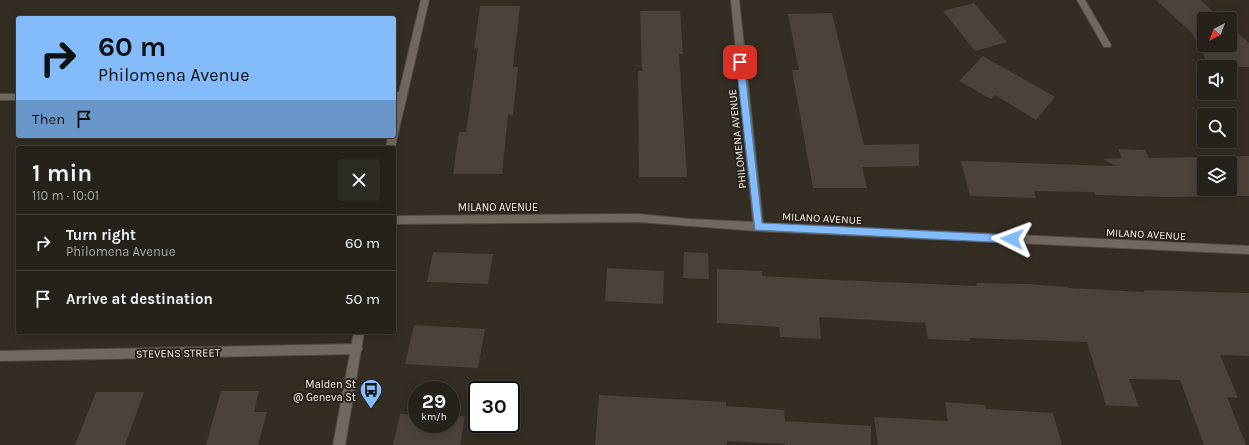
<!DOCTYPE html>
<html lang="en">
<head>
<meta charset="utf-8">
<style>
  :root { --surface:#26221b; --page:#2e2a24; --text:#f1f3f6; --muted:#a4a4a3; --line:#423f3a }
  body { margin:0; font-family:Karla,sans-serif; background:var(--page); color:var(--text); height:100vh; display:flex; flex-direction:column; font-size:15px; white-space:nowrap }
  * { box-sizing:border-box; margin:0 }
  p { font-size:13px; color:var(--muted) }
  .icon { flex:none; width:22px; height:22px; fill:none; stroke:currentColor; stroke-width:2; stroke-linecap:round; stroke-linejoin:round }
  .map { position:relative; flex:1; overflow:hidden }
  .details { position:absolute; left:16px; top:146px; width:380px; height:188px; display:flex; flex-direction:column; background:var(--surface); border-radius:4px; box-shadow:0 2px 10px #0003,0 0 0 1px var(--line) }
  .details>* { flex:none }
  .hud { position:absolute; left:16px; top:16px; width:380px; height:122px; border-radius:4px; box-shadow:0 2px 10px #0003,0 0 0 1px var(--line); background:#84bcfb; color:#111; overflow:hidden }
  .needle { width:26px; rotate:222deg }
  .fabs { position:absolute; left:1197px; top:12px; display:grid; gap:8px }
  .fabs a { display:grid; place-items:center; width:40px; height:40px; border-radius:4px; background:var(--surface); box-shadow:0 2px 10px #0003,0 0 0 1px var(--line); font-size:20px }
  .speed { position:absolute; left:408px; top:381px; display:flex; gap:8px; font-size:20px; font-weight:700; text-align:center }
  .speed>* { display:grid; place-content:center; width:52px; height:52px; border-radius:50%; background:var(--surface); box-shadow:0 2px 10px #0003,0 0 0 1px var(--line); line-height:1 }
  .speed small { font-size:10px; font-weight:400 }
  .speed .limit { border:2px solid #111; border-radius:6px; background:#fff; color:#111 }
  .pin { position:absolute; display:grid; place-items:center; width:34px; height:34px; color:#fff; margin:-17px; border-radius:8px; box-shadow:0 2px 6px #0006 }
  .me { position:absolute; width:44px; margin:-22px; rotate:273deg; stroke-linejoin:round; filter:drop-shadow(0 0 3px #0008) }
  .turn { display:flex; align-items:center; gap:14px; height:84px; padding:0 16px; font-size:18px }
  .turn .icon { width:52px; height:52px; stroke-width:2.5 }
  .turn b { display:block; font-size:28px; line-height:34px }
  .then { display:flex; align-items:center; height:38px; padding:0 16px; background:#0003; gap:8px; font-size:15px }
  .round { display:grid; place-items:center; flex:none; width:42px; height:42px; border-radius:4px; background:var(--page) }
  .headline { display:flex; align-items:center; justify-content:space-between; height:68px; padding:0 16px }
  h1 { font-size:24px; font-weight:700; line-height:30px }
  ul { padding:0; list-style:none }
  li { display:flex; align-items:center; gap:12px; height:56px; padding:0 16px; border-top:1px solid var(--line) }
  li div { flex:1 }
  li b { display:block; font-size:15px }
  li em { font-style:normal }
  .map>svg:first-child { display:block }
  .building { fill:#4b433b; fill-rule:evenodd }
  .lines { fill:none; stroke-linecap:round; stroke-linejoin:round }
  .minor-casing { stroke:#504a43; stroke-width:2 }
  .tertiary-casing { stroke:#504a43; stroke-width:2 }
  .minor { fill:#716960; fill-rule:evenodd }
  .tertiary { fill:#716960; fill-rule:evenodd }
  .route { fill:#84bcfb; stroke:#567aa3 }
  .labels { text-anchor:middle; stroke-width:4; stroke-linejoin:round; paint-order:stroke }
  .street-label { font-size:11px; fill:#f6f1ec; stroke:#29231b }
  .poi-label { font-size:11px; fill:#f6f1ec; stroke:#29231b; text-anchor:end }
</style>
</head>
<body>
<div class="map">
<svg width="1249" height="445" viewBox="0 0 1249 445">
  <rect width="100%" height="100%" fill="#332d24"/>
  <g class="building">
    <path d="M 1156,0 L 1200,0 L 1222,19 L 1204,19 L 1204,45 L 1230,45 L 1230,26 L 1249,43 L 1249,67 L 1210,67 L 1192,33 Z"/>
    <path d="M 974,3 L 1007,42 L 975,51 L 943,11 Z"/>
    <path d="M 480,6 L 520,6 L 513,67 L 518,67 L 513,115 L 508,115 L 502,174 L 453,174 L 459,132 L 466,132 L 478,48 L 474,49 Z"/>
    <path d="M 640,11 L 680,11 L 683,54 L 679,54 L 687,177 L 639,177 L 638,71 L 642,71 Z"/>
    <path d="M 832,13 L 864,145 L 919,144 L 919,166 L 862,167 L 867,188 L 813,188 L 792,70 L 799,70 L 788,14 Z"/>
    <path d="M 983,56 L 1055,97 L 1036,120 L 995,95 L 991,99 L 959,81 Z"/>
    <path d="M 1118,149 L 1145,150 L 1149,158 L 1249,156 L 1249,196 L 1166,197 L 1095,195 L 1094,192 L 1034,191 L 1036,198 L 970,196 L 961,161 L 1116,166 L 1103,159 L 1122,158 ZM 1204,163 L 1230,163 L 1230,189 L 1204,189 Z"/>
    <path d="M 433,252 L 493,254 L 488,284 L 427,282 Z"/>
    <path d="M 684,252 L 708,253 L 709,279 L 683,278 Z"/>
    <path d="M 607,268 L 664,271 L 663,304 L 605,301 Z"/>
    <path d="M 717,269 L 762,271 L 762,276 L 837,280 L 977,286 L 976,283 L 1027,284 L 1068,287 L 1069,288 L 1144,292 L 1144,290 L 1249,293 L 1249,356 L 1220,355 L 1238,398 L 1227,397 L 1246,445 L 1204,445 L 1180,380 L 1129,379 L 1139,407 L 1106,405 L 1087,342 L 970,338 L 970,341 L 928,339 L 925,323 L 819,317 L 821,339 L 780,337 L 779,327 L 717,323 Z"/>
    <path d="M 414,325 L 485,329 L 478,368 L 405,364 Z"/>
    <path d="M 221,391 L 259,391 L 254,412 L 267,412 L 258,445 L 206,445 Z"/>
    <path d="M 96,392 L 144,392 L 125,445 L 75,445 Z"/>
    <path d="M 599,395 L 726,402 L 726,406 L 784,410 L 785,421 L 871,426 L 871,445 L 785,445 L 785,444 L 727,441 L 727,445 L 595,445 Z"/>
    <path d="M 945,402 L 985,405 L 986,409 L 1053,413 L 1062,445 L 878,445 L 874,417 L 948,421 Z"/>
    <path d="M 400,414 L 417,415 L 417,424 L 451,424 L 451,416 L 465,416 L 460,445 L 393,445 Z"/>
  </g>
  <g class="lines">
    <g class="minor-casing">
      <g id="minor">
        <path d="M 731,0 L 739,0 L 763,223 L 1249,246 L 1249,254 L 758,231 L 638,222 L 394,224 L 394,216 L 638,214 L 689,219 L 753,222 Z"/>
        <path d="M 1077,0 L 1085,0 L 1111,45 L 1110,47 L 1104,47 Z"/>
        <path d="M 394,92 L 402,92 L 406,95 L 402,98 L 394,98 Z"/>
        <rect x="0" y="94" width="18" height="6"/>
        <path d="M 356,344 L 360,345 L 362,349 L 360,353 L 356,354 L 0,361 L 0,351 Z"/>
      </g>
    </g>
    <g class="tertiary-casing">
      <g id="tertiary">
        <path d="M 421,0 L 429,0 L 394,151 L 394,148 L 386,148 L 388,136 L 394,136 L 394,113 Z"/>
        <path d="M 354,332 L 364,332 L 345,445 L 333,445 Z"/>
      </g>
    </g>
    <use href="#minor" class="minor"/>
    <use href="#tertiary" class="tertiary"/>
  </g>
  <path class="route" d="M 740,59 L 744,62 L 762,223 L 1012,235 L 1015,236 L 1016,239 L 1015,242 L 1012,243 L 755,230 L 736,62 Z"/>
  <defs>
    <g id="bus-pin" transform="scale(1.15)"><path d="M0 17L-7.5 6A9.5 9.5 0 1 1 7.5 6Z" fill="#84bcfb" stroke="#29231b"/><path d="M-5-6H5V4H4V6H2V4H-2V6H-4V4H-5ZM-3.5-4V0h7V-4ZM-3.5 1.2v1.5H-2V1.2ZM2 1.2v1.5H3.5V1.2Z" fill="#111"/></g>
  </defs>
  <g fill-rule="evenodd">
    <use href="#bus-pin" x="371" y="390"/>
  </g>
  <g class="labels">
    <g class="street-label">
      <text transform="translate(737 139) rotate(-96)" y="4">PHILOMENA AVENUE</text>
      <text x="498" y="211">MILANO AVENUE</text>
      <text transform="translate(822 218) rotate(3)" y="4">MILANO AVENUE</text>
      <text transform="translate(1146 234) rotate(3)" y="4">MILANO AVENUE</text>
      <text transform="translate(178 353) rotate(-1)" y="4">STEVENS STREET</text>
    </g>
    <g class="poi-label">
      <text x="356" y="388">Malden St<tspan x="356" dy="13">@ Geneva St</tspan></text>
    </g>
  </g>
</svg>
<div class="fabs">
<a><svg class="needle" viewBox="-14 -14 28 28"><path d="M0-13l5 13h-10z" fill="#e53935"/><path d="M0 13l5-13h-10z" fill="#a4a4a3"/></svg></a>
<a><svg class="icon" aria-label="sound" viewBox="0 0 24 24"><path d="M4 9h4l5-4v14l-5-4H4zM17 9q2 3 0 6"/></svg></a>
<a><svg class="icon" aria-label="search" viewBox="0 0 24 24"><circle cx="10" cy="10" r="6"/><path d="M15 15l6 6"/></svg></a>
<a><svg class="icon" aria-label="layers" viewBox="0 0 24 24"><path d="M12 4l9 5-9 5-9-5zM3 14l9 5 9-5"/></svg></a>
</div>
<div class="speed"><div>29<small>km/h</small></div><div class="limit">30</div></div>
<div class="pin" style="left:740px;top:62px;background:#d93025"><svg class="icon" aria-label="arrive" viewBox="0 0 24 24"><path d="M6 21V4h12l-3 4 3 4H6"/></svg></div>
<svg class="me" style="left:1012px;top:239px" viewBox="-20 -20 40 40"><path d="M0-17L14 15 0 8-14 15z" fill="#84bcfb" stroke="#fff" stroke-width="4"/></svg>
<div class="hud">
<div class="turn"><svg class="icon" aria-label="right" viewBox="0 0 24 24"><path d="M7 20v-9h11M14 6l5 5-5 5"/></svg><div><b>60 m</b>Philomena Avenue</div></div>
<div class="then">Then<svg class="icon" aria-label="arrive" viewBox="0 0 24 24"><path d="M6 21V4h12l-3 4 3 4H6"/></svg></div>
</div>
<section class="details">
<div class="headline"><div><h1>1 min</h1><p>110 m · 10:01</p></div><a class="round"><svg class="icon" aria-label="close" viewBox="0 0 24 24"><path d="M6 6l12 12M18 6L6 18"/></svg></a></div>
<ul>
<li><svg class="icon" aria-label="right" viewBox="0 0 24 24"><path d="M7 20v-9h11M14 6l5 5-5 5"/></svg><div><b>Turn right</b><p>Philomena Avenue</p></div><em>60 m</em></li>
<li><svg class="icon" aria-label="arrive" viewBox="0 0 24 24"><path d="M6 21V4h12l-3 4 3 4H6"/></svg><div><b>Arrive at destination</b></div><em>50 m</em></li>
</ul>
</section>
</div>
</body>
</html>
